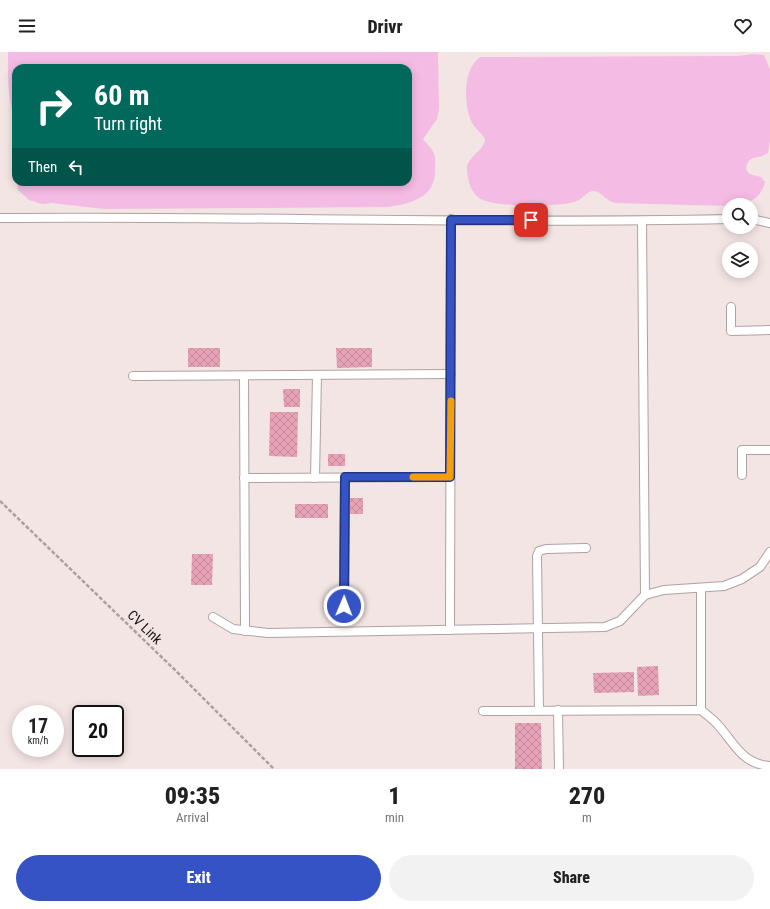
<!DOCTYPE html>
<html lang="en">
<head>
<meta charset="utf-8">
<style>
  :root { --surface:#fff; --page:#f2f2f2; --text:#222; --muted:#767676; --accent:#3553c4 }
  body { margin:0; font-family:"Roboto Condensed",sans-serif; background:var(--page); color:var(--text); height:100vh; display:flex; flex-direction:column; font-size:15px; white-space:nowrap }
  * { box-sizing:border-box; margin:0 }
  p { font-size:13px; color:var(--muted) }
  .icon { flex:none; width:22px; height:22px; fill:none; stroke:currentColor; stroke-width:2; stroke-linecap:round; stroke-linejoin:round }
  .map { position:relative; height:717px; overflow:hidden }
  .sheet { display:flex; flex-direction:column; background:var(--surface); flex:1 }
  .sheet>* { flex:none }
  .hud { position:absolute; left:12px; top:12px; width:400px; height:122px; border-radius:12px; box-shadow:0 2px 10px #0003; background:#00695c; color:#fff; overflow:hidden }
  .fabs { position:absolute; left:722px; top:146px; display:grid; gap:8px }
  .fabs a { display:grid; place-items:center; width:36px; height:36px; border-radius:50%; background:var(--surface); box-shadow:0 2px 10px #0003; font-size:20px }
  .speed { position:absolute; left:12px; top:653px; display:flex; gap:8px; font-size:20px; font-weight:700; text-align:center }
  .speed>* { display:grid; place-content:center; width:52px; height:52px; border-radius:50%; background:var(--surface); box-shadow:0 2px 10px #0003; line-height:1 }
  .speed small { font-size:10px; font-weight:400 }
  .speed .limit { border:2px solid #111; border-radius:6px; background:#fff; color:#111 }
  .pin { position:absolute; display:grid; place-items:center; width:34px; height:34px; color:#fff; margin:-17px; border-radius:8px; box-shadow:0 2px 6px #0006 }
  .me { position:absolute; width:44px; margin:-22px; rotate:1deg; stroke-linejoin:round; filter:drop-shadow(0 0 3px #0008) }
  .turn { display:flex; align-items:center; gap:14px; height:84px; padding:0 16px; font-size:18px }
  .turn .icon { width:52px; height:52px; stroke-width:2.5 }
  .turn b { display:block; font-size:28px; line-height:34px }
  .then { display:flex; align-items:center; height:38px; padding:0 16px; background:#0003; gap:8px; font-size:15px }
  .eta { display:flex; justify-content:space-evenly; align-items:center; height:68px; text-align:center }
  .eta b { font-size:24px; font-weight:800; line-height:28px }
  .primary-button { display:flex; gap:8px; margin-top:auto; padding:8px 16px }
  .primary-button a { flex:1; height:46px; border-radius:24px; background:var(--accent); color:#fff; font-size:16px; font-weight:800; line-height:46px; text-align:center }
  .primary-button a+a { background:var(--page); color:var(--text) }
  header { display:flex; justify-content:space-between; align-items:center; height:52px; padding:0 16px; background:var(--surface); font-size:18px; font-weight:800 }
  .map>svg:first-child { display:block }
  .water { fill:#f4bbe4 }
  .building { fill:url(#building-cross-hatch) }
  .lines { fill:none; stroke-linecap:round; stroke-linejoin:round }
  .service-casing { stroke:#afa2a1; stroke-width:10 }
  .path { stroke:#aba09f; stroke-width:2.5; stroke-dasharray:4 2; stroke-linecap:butt }
  .service { stroke:#fff; stroke-width:8 }
  .route-casing { stroke:#22367f; stroke-width:10 }
  .route { stroke:#3553c4; stroke-width:7 }
  .slow { stroke:#f59e0b; stroke-width:7 }
  .labels { text-anchor:middle; stroke-width:4; stroke-linejoin:round; paint-order:stroke }
  .street-label { font-size:14px; fill:#181413; stroke:#f3e5e4 }
</style>
</head>
<body>
<header><svg class="icon" aria-label="menu" viewBox="0 0 24 24"><path d="M4 6h16M4 12h16M4 18h16"/></svg>Drivr<svg class="icon" aria-label="heart" viewBox="0 0 24 24"><path d="M12 20l-8-8c-3-5 5-10 8-4 3-6 11-1 8 4z"/></svg></header>
<div class="map">
<svg width="770" height="717" viewBox="0 0 770 717">
  <defs>
    <pattern id="building-cross-hatch" width="8" height="8" patternUnits="userSpaceOnUse"><rect width="8" height="8" fill="#e6a3b7"/><path d="M0 0l8 8M0 8l8-8" fill="none" stroke="#c58b9c"/></pattern>
  </defs>
  <rect width="100%" height="100%" fill="#f3e5e4"/>
  <g class="water">
    <path d="M 8,0 L 438,0 L 439,57 L 437,67 L 423,87 C 426,92 432,96 434,102 C 436,106 435,113 435,117 C 436,146 411,151 388,155 L 104,157 L 52,151 L 42,152 L 29,148 L 18,138 L 13,109 L 13,91 L 16,83 L 16,130 L 408,130 L 408,16 L 16,16 L 16,70 C 7,47 8,24 8,0 Z"/>
    <path d="M 753,2 L 764,3 L 770,18 L 770,89 L 768,101 C 758,108 748,101 746,117 L 749,122 L 761,125 L 765,130 C 760,150 745,151 729,154 L 616,151 C 604,149 603,139 592,139 C 586,140 581,149 574,150 C 558,155 498,155 483,148 C 472,144 467,128 467,117 C 467,104 484,100 485,87 C 481,80 473,75 470,67 C 464,48 463,18 480,5 L 738,4 Z"/>
  </g>
  <g class="building">
    <rect x="188" y="296" width="32" height="19"/>
    <path d="M 336,296 L 372,296 L 372,315 L 337,316 Z"/>
    <path d="M 283,337 L 300,337 L 300,355 L 284,355 Z"/>
    <path d="M 270,360 L 298,360 L 297,405 L 269,404 Z"/>
    <rect x="328" y="402" width="17" height="12"/>
    <rect x="350" y="446" width="13" height="16"/>
    <rect x="295" y="452" width="33" height="14"/>
    <path d="M 192,502 L 213,502 L 212,533 L 191,533 Z"/>
    <path d="M 658,614 L 659,643 L 638,644 L 637,615 Z"/>
    <path d="M 634,620 L 634,640 L 594,641 L 593,621 Z"/>
    <path d="M 515,671 L 541,671 L 542,717 L 515,717 Z"/>
  </g>
  <g class="lines">
    <g class="service-casing">
      <g id="service">
        <path d="M 0,166 C 243,164 486,172 729,167"/>
        <path d="M 751,167 L 770,171"/>
        <path d="M 642,169 L 645,543"/>
        <path d="M 731,255 L 731,279 L 770,278"/>
        <path d="M 133,324 L 451,322"/>
        <path d="M 244,324 L 245,579"/>
        <path d="M 742,423 L 742,398 L 770,398"/>
        <path d="M 244,426 L 450,425"/>
        <path d="M 315,426 L 317,323"/>
        <path d="M 701,536 L 701,658"/>
        <path d="M 344,554 L 345,425"/>
        <path d="M 213,565 L 233,577 L 268,581 L 605,575 L 620,569 L 645,543 L 664,538 L 724,534 L 742,527 L 760,515 L 770,500"/>
        <path d="M 450,578 L 451,167"/>
        <path d="M 539,658 L 537,504 L 539,499 L 546,497 L 586,496"/>
        <path d="M 558,658 L 559,717"/>
        <path d="M 483,659 L 701,658 C 707,663 713,667 718,673 C 735,692 742,712 770,714"/>
      </g>
    </g>
    <path class="path" d="M 0,449 L 175,618 L 274,717"/>
    <use href="#service" class="service"/>
  </g>
  <g class="lines">
    <g class="route-casing">
      <path id="route" d="M 344,554 L 345,425 L 450,425 L 451,168 L 531,168"/>
    </g>
    <use href="#route" class="route"/>
    <path class="slow" d="M 413,425 L 450,425 L 451,349"/>
  </g>
  <g class="labels">
    <g class="street-label">
      <text transform="translate(145 575) rotate(44)" y="5">CV Link</text>
    </g>
  </g>
</svg>
<div class="fabs">
<a><svg class="icon" aria-label="search" viewBox="0 0 24 24"><circle cx="10" cy="10" r="6"/><path d="M15 15l6 6"/></svg></a>
<a><svg class="icon" aria-label="layers" viewBox="0 0 24 24"><path d="M12 4l9 5-9 5-9-5zM3 14l9 5 9-5"/></svg></a>
</div>
<div class="speed"><div>17<small>km/h</small></div><div class="limit">20</div></div>
<div class="pin" style="left:531px;top:168px;background:#d93025"><svg class="icon" aria-label="arrive" viewBox="0 0 24 24"><path d="M6 21V4h12l-3 4 3 4H6"/></svg></div>
<svg class="me" style="left:344px;top:554px" viewBox="-20 -20 40 40"><circle r="17" fill="#3553c4" stroke="#fff" stroke-width="3"/><path d="M0-11L8 9 0 5-8 9z" fill="#fff"/></svg>
<div class="hud">
<div class="turn"><svg class="icon" aria-label="right" viewBox="0 0 24 24"><path d="M7 20v-9h11M14 6l5 5-5 5"/></svg><div><b>60 m</b>Turn right</div></div>
<div class="then">Then<svg class="icon" aria-label="left" viewBox="0 0 24 24"><path d="M17 20v-9H6M10 6l-5 5 5 5"/></svg></div>
</div>
</div>
<section class="sheet">
<div class="eta">
<div><b>09:35</b><p>Arrival</p></div>
<div><b>1</b><p>min</p></div>
<div><b>270</b><p>m</p></div>
</div>
<div class="primary-button"><a>Exit</a><a>Share</a></div>
</section>
</body>
</html>
